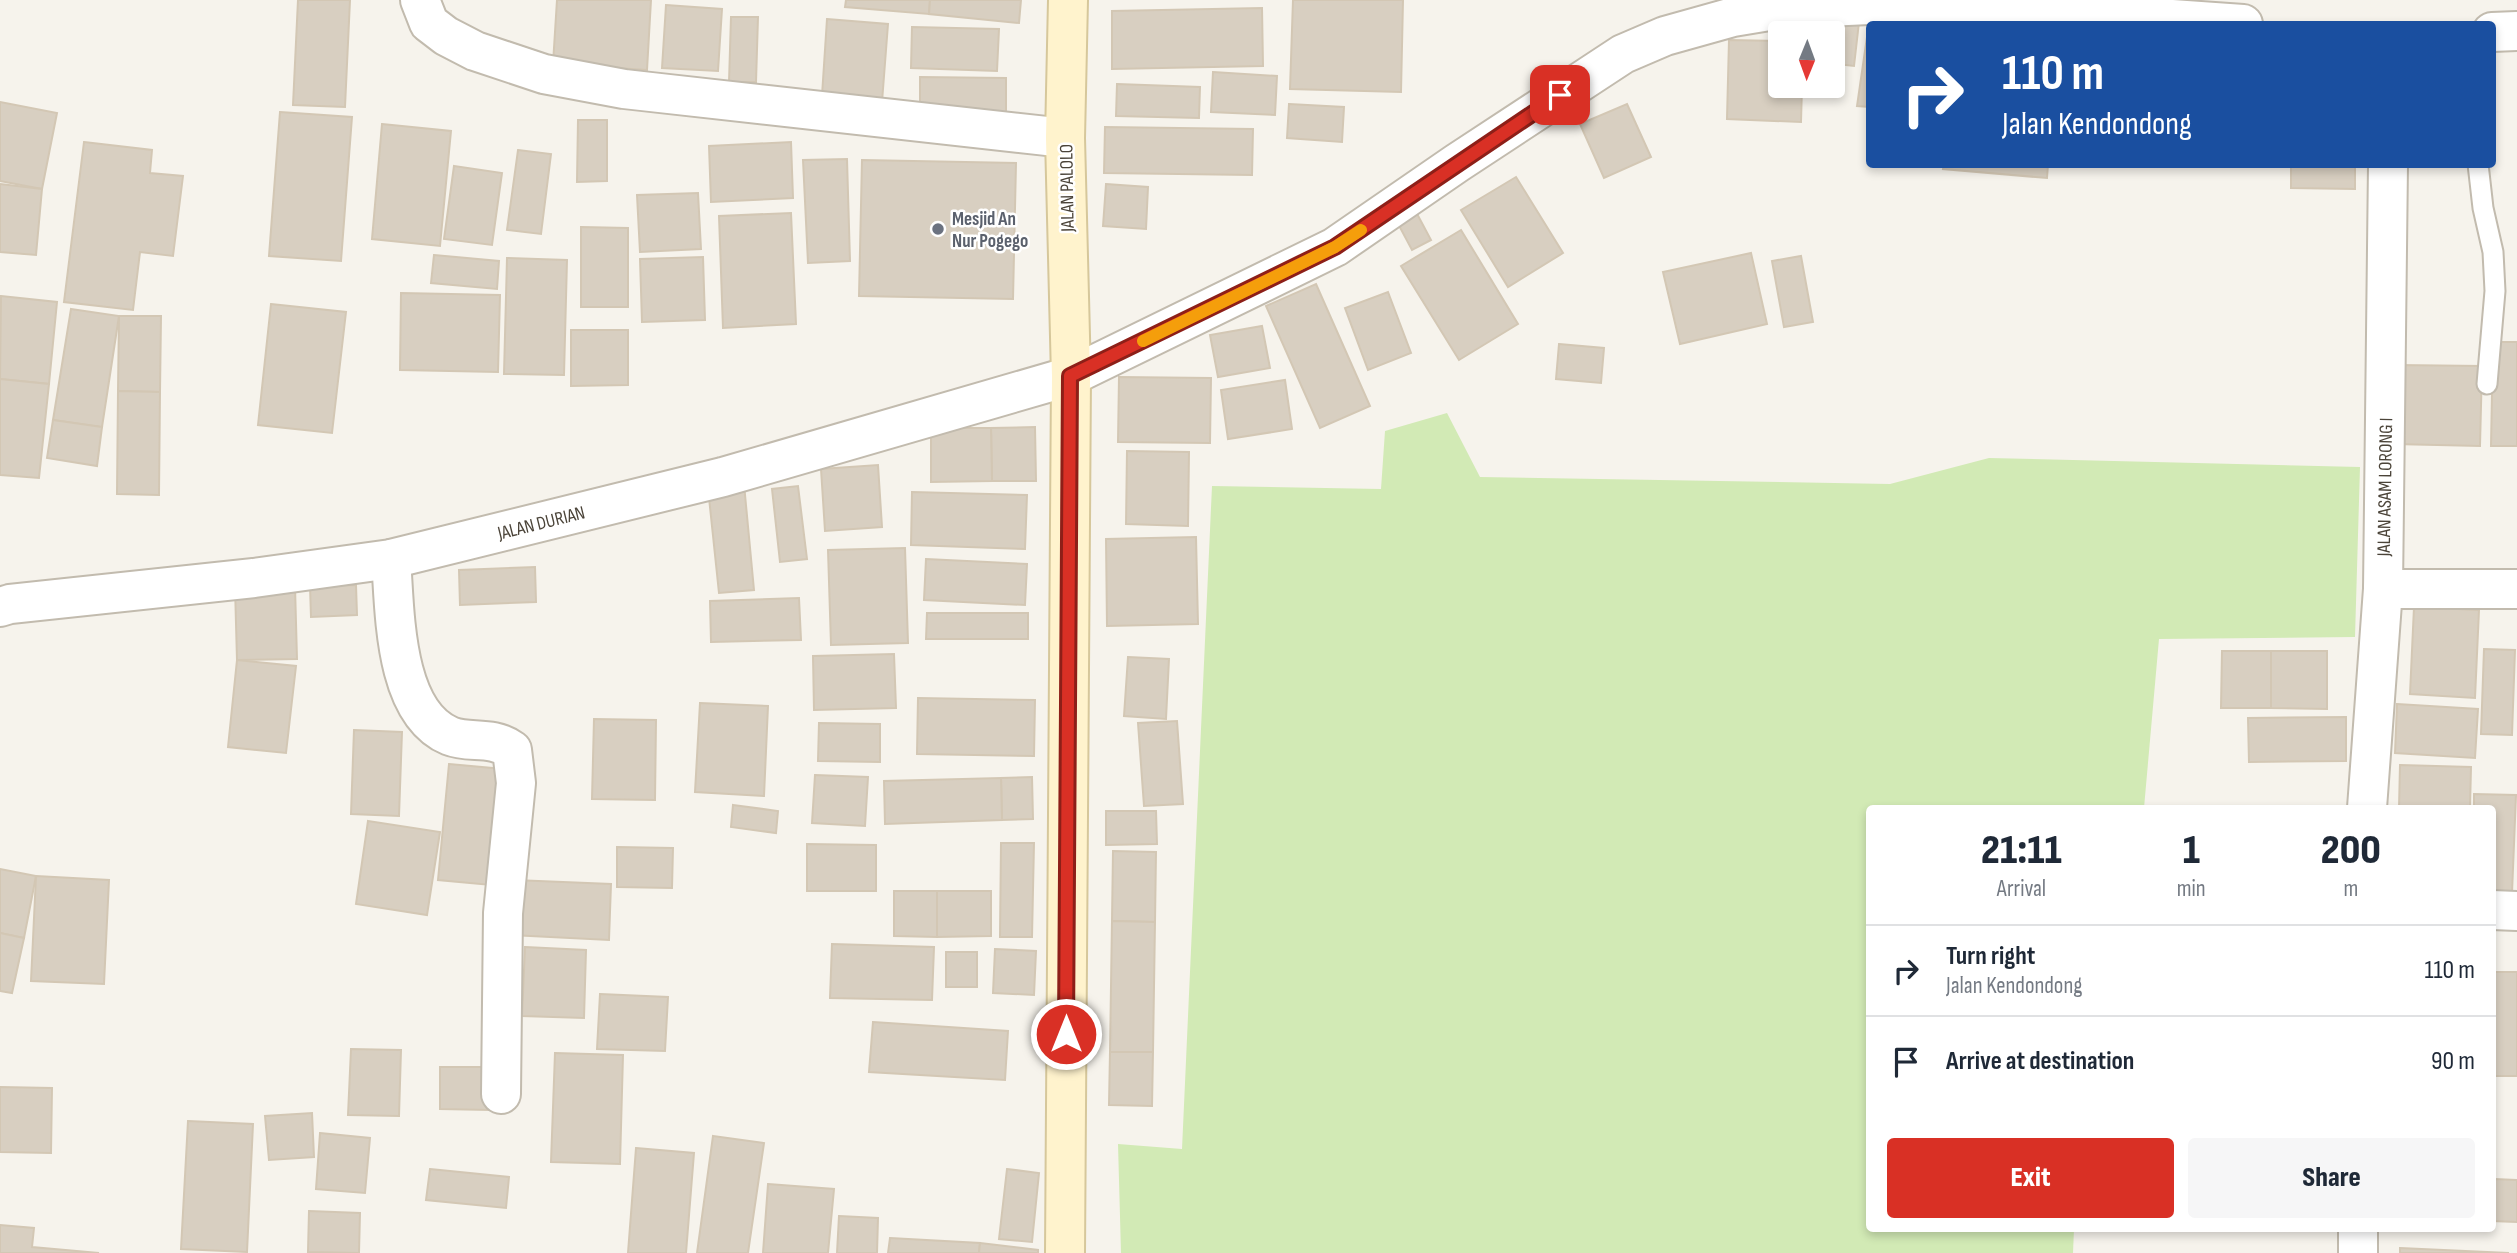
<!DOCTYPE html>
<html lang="en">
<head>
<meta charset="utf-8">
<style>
  :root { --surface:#fff; --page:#f6f6f7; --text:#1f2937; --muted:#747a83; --line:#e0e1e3; --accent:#d93025 }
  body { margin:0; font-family:"Sofia Sans Condensed",sans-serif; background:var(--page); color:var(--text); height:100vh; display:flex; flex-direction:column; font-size:26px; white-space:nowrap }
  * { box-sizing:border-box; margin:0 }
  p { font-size:23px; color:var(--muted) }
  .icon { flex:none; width:38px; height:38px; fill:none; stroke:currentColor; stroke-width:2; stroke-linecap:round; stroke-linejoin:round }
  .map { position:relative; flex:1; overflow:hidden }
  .details { position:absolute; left:1866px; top:805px; width:630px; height:427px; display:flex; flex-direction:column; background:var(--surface); border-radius:7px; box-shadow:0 4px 10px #0003 }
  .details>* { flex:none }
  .top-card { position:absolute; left:1866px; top:21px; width:630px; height:147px; border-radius:7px; box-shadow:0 4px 10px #0003; background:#1a4fa0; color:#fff; overflow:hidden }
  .needle { width:46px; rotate:181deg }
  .tools { position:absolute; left:1768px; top:21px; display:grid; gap:14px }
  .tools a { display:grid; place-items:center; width:77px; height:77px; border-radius:7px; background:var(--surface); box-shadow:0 4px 10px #0003; font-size:35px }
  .pin { position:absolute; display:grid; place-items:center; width:60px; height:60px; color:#fff; margin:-30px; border-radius:14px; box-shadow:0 4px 10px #0006 }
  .me { position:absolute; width:77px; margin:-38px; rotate:0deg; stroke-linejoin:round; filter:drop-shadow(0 0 5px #0008) }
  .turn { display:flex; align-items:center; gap:24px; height:147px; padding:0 21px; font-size:32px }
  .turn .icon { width:91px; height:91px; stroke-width:2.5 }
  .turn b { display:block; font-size:49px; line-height:60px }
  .eta { display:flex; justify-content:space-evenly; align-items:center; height:119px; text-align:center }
  .eta b { font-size:42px; font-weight:800; line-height:49px }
  .action { display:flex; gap:14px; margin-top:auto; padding:14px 21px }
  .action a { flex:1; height:80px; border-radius:7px; background:var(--accent); color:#fff; font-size:28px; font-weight:800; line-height:80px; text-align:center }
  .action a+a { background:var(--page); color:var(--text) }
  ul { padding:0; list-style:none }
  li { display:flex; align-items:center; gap:21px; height:91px; padding:0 21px; border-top:2px solid var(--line) }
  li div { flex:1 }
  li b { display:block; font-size:26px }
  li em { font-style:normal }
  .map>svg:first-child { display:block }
  .green { fill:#d2eab5 }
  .building { fill:#d8cfc1; stroke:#d3c7b4; stroke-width:2 }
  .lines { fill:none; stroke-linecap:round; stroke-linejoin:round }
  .lane-casing { stroke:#c2bbae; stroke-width:23 }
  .street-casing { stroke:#c2bbae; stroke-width:42 }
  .secondary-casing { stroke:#d6c79b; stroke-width:42 }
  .lane { stroke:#fff; stroke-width:19 }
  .street { stroke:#fff; stroke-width:38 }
  .secondary { stroke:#fff3cd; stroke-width:38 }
  .route-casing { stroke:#8d1f18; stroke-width:18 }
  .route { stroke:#d93025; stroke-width:12 }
  .slow { stroke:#f59e0b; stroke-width:12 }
  .worship-dot { fill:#6b7280; stroke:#fff; stroke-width:2.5 }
  .labels { text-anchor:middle; stroke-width:5; stroke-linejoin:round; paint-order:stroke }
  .street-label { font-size:19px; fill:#4b4439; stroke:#fff }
  .worship-label { font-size:19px; font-weight:bold; fill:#5b616d; stroke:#fff; text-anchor:start }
</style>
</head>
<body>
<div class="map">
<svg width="2517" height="1253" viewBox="0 0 2517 1253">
  <rect width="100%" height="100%" fill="#f6f3ec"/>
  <path class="green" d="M 1447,413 L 1480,477 L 1890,484 L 1989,458 L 2360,467 L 2355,637 L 2159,639 L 2144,808 L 1869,808 L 1869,1228 L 2074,1229 L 2073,1253 L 1121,1253 L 1118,1144 L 1182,1149 L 1212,486 L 1381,489 L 1385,431 Z"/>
  <g class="building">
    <path d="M 298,0 L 350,0 L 345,107 L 293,105 Z"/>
    <path d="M 557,0 L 651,0 L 647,70 L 553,64 Z"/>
    <path d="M 846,0 L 930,0 L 929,14 L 845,7 Z"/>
    <path d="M 930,0 L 1021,0 L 1019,23 L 929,14 Z"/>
    <path d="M 1293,0 L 1403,0 L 1401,92 L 1290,89 Z"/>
    <path d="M 666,5 L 722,9 L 718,71 L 662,68 Z"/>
    <path d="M 1262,8 L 1263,66 L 1112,69 L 1112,11 Z"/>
    <path d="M 731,17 L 758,17 L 756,82 L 729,82 Z"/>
    <path d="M 827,19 L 888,24 L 881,115 L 821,111 Z"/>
    <path d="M 1841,21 L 1859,22 L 1854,66 L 1837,64 Z"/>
    <path d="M 912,27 L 999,29 L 997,71 L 911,68 Z"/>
    <path d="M 1867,37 L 1869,38 L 1869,107 L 1857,106 Z"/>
    <path d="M 1729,40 L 1780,41 L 1780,86 L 1802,86 L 1801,122 L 1727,119 Z"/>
    <path d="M 1213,72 L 1277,76 L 1275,115 L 1211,112 Z"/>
    <path d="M 920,77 L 1006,78 L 1006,115 L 920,114 Z"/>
    <path d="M 1117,84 L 1200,87 L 1199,118 L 1116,116 Z"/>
    <path d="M 0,102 L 57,113 L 42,189 L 0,181 Z"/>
    <path d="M 1289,104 L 1344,107 L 1342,142 L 1287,138 Z"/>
    <path d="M 1627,104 L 1651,157 L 1604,178 L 1580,124 Z"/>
    <path d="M 280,112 L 352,117 L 341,261 L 269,256 Z"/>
    <path d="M 578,120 L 607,120 L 607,181 L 577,182 Z"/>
    <path d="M 382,124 L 451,131 L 440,246 L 372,239 Z"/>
    <path d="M 1105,127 L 1253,129 L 1252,175 L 1104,173 Z"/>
    <path d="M 84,142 L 152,150 L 150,173 L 183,176 L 173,256 L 140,252 L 133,310 L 64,302 Z"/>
    <path d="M 791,142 L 793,198 L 711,202 L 709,146 Z"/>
    <path d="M 518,150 L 551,154 L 541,234 L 507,230 Z"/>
    <path d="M 847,159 L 850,261 L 808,263 L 803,160 Z"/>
    <path d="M 862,160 L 1016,163 L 1013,299 L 859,296 Z"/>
    <path d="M 1944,164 L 2048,164 L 2047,178 L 1943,169 Z"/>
    <path d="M 2291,164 L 2355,164 L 2355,189 L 2291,188 Z"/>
    <path d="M 454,166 L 502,173 L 492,245 L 444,239 Z"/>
    <path d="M 1516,177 L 1563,253 L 1508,287 L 1461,210 Z"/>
    <path d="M 0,184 L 42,189 L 36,255 L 0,252 Z"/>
    <path d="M 1106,184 L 1148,187 L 1146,229 L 1103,226 Z"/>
    <path d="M 698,193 L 701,249 L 640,252 L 637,195 Z"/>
    <path d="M 1415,210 L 1431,240 L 1412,250 L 1396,220 Z"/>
    <path d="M 791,213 L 796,324 L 723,328 L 719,216 Z"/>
    <path d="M 581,227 L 628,228 L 628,307 L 581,307 Z"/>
    <path d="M 1461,230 L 1518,324 L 1459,360 L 1401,266 Z"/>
    <path d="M 1751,253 L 1767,324 L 1680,344 L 1663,272 Z"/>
    <path d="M 434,255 L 499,261 L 497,289 L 431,283 Z"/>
    <path d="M 1801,256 L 1813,322 L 1784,327 L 1772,261 Z"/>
    <path d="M 703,257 L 705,320 L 642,322 L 640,259 Z"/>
    <path d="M 507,258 L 567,260 L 564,375 L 504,374 Z"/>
    <path d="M 1316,284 L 1370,406 L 1320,428 L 1266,306 Z"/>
    <path d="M 1388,292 L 1411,353 L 1368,370 L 1345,308 Z"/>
    <path d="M 401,293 L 500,295 L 498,372 L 400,370 Z"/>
    <path d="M 1,296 L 57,302 L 49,384 L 0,379 Z"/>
    <path d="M 271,304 L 346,312 L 332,433 L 258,425 Z"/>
    <path d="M 71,309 L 119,316 L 102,427 L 53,420 Z"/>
    <path d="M 119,316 L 161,316 L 160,392 L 118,391 Z"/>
    <path d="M 1262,326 L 1270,368 L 1218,377 L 1210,335 Z"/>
    <path d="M 571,330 L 628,330 L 628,385 L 571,386 Z"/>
    <path d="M 2493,342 L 2517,342 L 2517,446 L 2491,446 Z"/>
    <path d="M 1559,344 L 1604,348 L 1601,383 L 1556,379 Z"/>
    <path d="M 2397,365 L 2482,366 L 2480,446 L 2394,444 Z"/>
    <path d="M 1119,377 L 1211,378 L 1210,443 L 1118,442 Z"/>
    <path d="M 0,379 L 49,384 L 39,478 L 0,475 Z"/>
    <path d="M 1285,380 L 1292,429 L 1228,439 L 1221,390 Z"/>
    <path d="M 118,391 L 160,392 L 159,495 L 117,494 Z"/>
    <path d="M 53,420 L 102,427 L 97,466 L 47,458 Z"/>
    <path d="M 1035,427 L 1036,481 L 992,481 L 991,428 Z"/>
    <path d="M 931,428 L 991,428 L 992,481 L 931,482 Z"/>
    <path d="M 1127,451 L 1189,452 L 1188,526 L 1126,524 Z"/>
    <path d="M 878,465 L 882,527 L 825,531 L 821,469 Z"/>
    <path d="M 744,484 L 754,590 L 719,593 L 708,488 Z"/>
    <path d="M 798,486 L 807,559 L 780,562 L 772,489 Z"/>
    <path d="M 912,492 L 1027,495 L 1025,549 L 911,545 Z"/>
    <path d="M 1196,537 L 1198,624 L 1107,626 L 1106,539 Z"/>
    <path d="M 905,548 L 908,643 L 831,645 L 828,550 Z"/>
    <path d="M 926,559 L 1027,564 L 1025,605 L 924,600 Z"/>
    <path d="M 535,567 L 536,602 L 460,605 L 459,570 Z"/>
    <path d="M 356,585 L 357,615 L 311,617 L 310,586 Z"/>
    <path d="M 295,586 L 297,659 L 237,660 L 235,587 Z"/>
    <path d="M 799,598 L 801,640 L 711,642 L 710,601 Z"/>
    <path d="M 2414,607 L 2479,610 L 2475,698 L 2410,694 Z"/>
    <path d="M 927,613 L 1028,613 L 1028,639 L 926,639 Z"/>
    <path d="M 2484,649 L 2515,650 L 2512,735 L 2481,734 Z"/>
    <path d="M 2222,651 L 2271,651 L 2271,708 L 2221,708 Z"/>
    <path d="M 2271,651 L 2327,651 L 2327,709 L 2271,708 Z"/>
    <path d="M 894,654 L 896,708 L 814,710 L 813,656 Z"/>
    <path d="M 1128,657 L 1169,659 L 1166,719 L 1124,716 Z"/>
    <path d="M 237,660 L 296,666 L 286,753 L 228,747 Z"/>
    <path d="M 918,698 L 1035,700 L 1034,756 L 917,754 Z"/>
    <path d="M 700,703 L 768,706 L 764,796 L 695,792 Z"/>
    <path d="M 2397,704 L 2478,709 L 2475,758 L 2395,753 Z"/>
    <path d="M 2346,717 L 2346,761 L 2249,762 L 2248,718 Z"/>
    <path d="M 594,719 L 656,720 L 655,800 L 592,799 Z"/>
    <path d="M 1177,721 L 1183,804 L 1144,806 L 1138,723 Z"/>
    <path d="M 819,723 L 880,724 L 880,762 L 818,761 Z"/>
    <path d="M 354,730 L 402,732 L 399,816 L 351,814 Z"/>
    <path d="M 449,764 L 503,769 L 491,885 L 438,880 Z"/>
    <path d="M 2400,765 L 2471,767 L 2470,808 L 2399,808 Z"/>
    <path d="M 815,775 L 868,777 L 865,826 L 812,823 Z"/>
    <path d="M 1032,777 L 1033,819 L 1002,820 L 1001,778 Z"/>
    <path d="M 1001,778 L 1002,820 L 885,824 L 884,781 Z"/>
    <path d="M 2474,794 L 2516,795 L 2512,893 L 2492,892 L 2492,808 L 2474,808 Z"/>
    <path d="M 733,805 L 778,811 L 776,833 L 731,827 Z"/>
    <path d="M 1106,811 L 1156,811 L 1157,844 L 1106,845 Z"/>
    <path d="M 368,821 L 440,832 L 427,915 L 356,904 Z"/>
    <path d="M 1001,843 L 1034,843 L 1032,937 L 1000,937 Z"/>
    <path d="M 807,844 L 876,845 L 876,891 L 807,891 Z"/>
    <path d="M 617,847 L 673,848 L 672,888 L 617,887 Z"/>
    <path d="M 1113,851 L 1156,852 L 1155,922 L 1112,921 Z"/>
    <path d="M 0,869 L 36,876 L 24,938 L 0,933 Z"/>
    <path d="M 36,876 L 109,880 L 104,984 L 31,981 Z"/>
    <path d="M 514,880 L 611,884 L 609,940 L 511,935 Z"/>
    <path d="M 894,891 L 937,891 L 937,937 L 894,936 Z"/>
    <path d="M 937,891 L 991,891 L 991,936 L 937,937 Z"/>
    <path d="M 1112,921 L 1155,922 L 1153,1052 L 1110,1052 Z"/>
    <path d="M 0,933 L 24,938 L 12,993 L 0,991 Z"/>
    <path d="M 832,944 L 934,947 L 932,1000 L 830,998 Z"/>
    <path d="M 525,947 L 586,950 L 584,1018 L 522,1016 Z"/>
    <path d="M 995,949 L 1036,951 L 1034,995 L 993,993 Z"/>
    <rect x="946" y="952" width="31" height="35"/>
    <rect x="2492" y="972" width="25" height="104"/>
    <path d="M 600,994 L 668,997 L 665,1051 L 597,1049 Z"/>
    <path d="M 873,1022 L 1008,1031 L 1005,1080 L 869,1072 Z"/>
    <path d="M 351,1049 L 401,1050 L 399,1116 L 348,1115 Z"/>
    <path d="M 1110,1052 L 1153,1052 L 1152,1106 L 1109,1105 Z"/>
    <path d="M 555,1053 L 623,1055 L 620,1164 L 551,1162 Z"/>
    <path d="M 440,1067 L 490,1067 L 490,1110 L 440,1109 Z"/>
    <path d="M 0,1087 L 52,1088 L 51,1153 L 0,1152 Z"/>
    <path d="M 312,1113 L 314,1157 L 269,1160 L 265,1116 Z"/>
    <path d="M 188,1121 L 253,1124 L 247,1252 L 181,1249 Z"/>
    <path d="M 320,1133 L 370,1138 L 365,1193 L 316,1189 Z"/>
    <path d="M 713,1136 L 764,1143 L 748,1253 L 697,1253 Z"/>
    <path d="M 636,1148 L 694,1153 L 686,1253 L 628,1253 Z"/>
    <path d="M 430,1169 L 509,1177 L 506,1208 L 426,1200 Z"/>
    <path d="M 1007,1169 L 1039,1173 L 1032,1242 L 999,1239 Z"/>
    <path d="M 2494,1179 L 2517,1180 L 2517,1222 L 2492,1221 Z"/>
    <path d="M 768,1184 L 834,1189 L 828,1253 L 763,1253 Z"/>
    <path d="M 309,1211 L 360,1213 L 359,1253 L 308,1252 Z"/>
    <path d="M 839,1216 L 878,1218 L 877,1253 L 837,1253 Z"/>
    <path d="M 0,1225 L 34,1228 L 32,1247 L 99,1253 L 0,1253 Z"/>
    <path d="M 890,1238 L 980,1243 L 979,1253 L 888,1253 Z"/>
    <path d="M 980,1243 L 1038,1250 L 1038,1253 L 979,1253 Z"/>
    <path d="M 2400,1248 L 2509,1253 L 2400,1253 Z"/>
  </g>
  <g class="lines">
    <g class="lane-casing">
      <path id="lane" d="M 2478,164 L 2483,208 L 2493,252 L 2495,291 L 2487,384"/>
    </g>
    <g class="street-casing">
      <g id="street">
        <path d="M 420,0 L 429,23 L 446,36 L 475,51 L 544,74 L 624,89 L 1065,138"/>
        <path d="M 2492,32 L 2517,31"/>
        <path d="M 391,559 C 395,610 393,712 450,736 C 470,744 491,735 512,750 L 516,783 L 503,913 L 501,1094"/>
        <path d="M 2383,589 L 2517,589"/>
        <path d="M 0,607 L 10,604 L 254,578 L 391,559 L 723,477 L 1071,376 L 1335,247 L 1457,163 L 1623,54 L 1665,36 L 1733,17 L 1782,9 L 1891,4 L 2073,12 L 2243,24"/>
        <path d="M 2367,808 L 2383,589 L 2388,164"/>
        <path d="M 2492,910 L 2517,911"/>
        <path d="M 2358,1253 L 2358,1228"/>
      </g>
    </g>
    <g class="secondary-casing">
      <path id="secondary" d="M 1065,1253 L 1071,376 L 1065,138 L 1068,0"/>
    </g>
    <use href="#lane" class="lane"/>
    <use href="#street" class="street"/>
    <use href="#secondary" class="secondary"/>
  </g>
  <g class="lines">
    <g class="route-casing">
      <path id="route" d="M 1066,1034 L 1070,376 L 1335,247 L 1560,95"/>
    </g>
    <use href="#route" class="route"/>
    <path class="slow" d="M 1143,341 L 1335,247 L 1361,230"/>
  </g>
  <circle class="worship-dot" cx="938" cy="229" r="7"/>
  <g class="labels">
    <g class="street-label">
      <text transform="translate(1066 188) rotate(-91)" y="7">JALAN PALOLO</text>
      <text transform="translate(2384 487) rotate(-89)" y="7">JALAN ASAM LORONG I</text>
      <text transform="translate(541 522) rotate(-14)" y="7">JALAN DURIAN</text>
    </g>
    <g class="worship-label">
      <text x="952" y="225">Mesjid An<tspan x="952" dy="22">Nur Pogego</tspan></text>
    </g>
  </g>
</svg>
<div class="tools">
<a><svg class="needle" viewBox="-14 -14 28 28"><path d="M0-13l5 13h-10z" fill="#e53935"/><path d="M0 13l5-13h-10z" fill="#747a83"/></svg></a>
</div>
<div class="pin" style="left:1560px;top:95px;background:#d93025"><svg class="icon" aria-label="arrive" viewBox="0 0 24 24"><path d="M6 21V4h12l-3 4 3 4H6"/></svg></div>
<svg class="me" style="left:1066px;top:1034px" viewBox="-20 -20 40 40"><circle r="17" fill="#d93025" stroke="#fff" stroke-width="3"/><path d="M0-11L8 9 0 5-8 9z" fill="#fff"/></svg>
<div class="top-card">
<div class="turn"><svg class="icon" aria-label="right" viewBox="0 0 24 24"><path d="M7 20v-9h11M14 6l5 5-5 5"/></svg><div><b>110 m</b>Jalan Kendondong</div></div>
</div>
<section class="details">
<div class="eta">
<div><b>21:11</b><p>Arrival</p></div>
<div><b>1</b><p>min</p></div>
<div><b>200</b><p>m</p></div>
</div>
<ul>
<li><svg class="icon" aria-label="right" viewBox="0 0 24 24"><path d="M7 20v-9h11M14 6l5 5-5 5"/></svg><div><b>Turn right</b><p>Jalan Kendondong</p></div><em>110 m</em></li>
<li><svg class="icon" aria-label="arrive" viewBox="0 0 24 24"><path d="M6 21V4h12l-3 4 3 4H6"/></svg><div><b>Arrive at destination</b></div><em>90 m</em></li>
</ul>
<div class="action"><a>Exit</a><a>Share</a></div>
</section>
</div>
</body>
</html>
